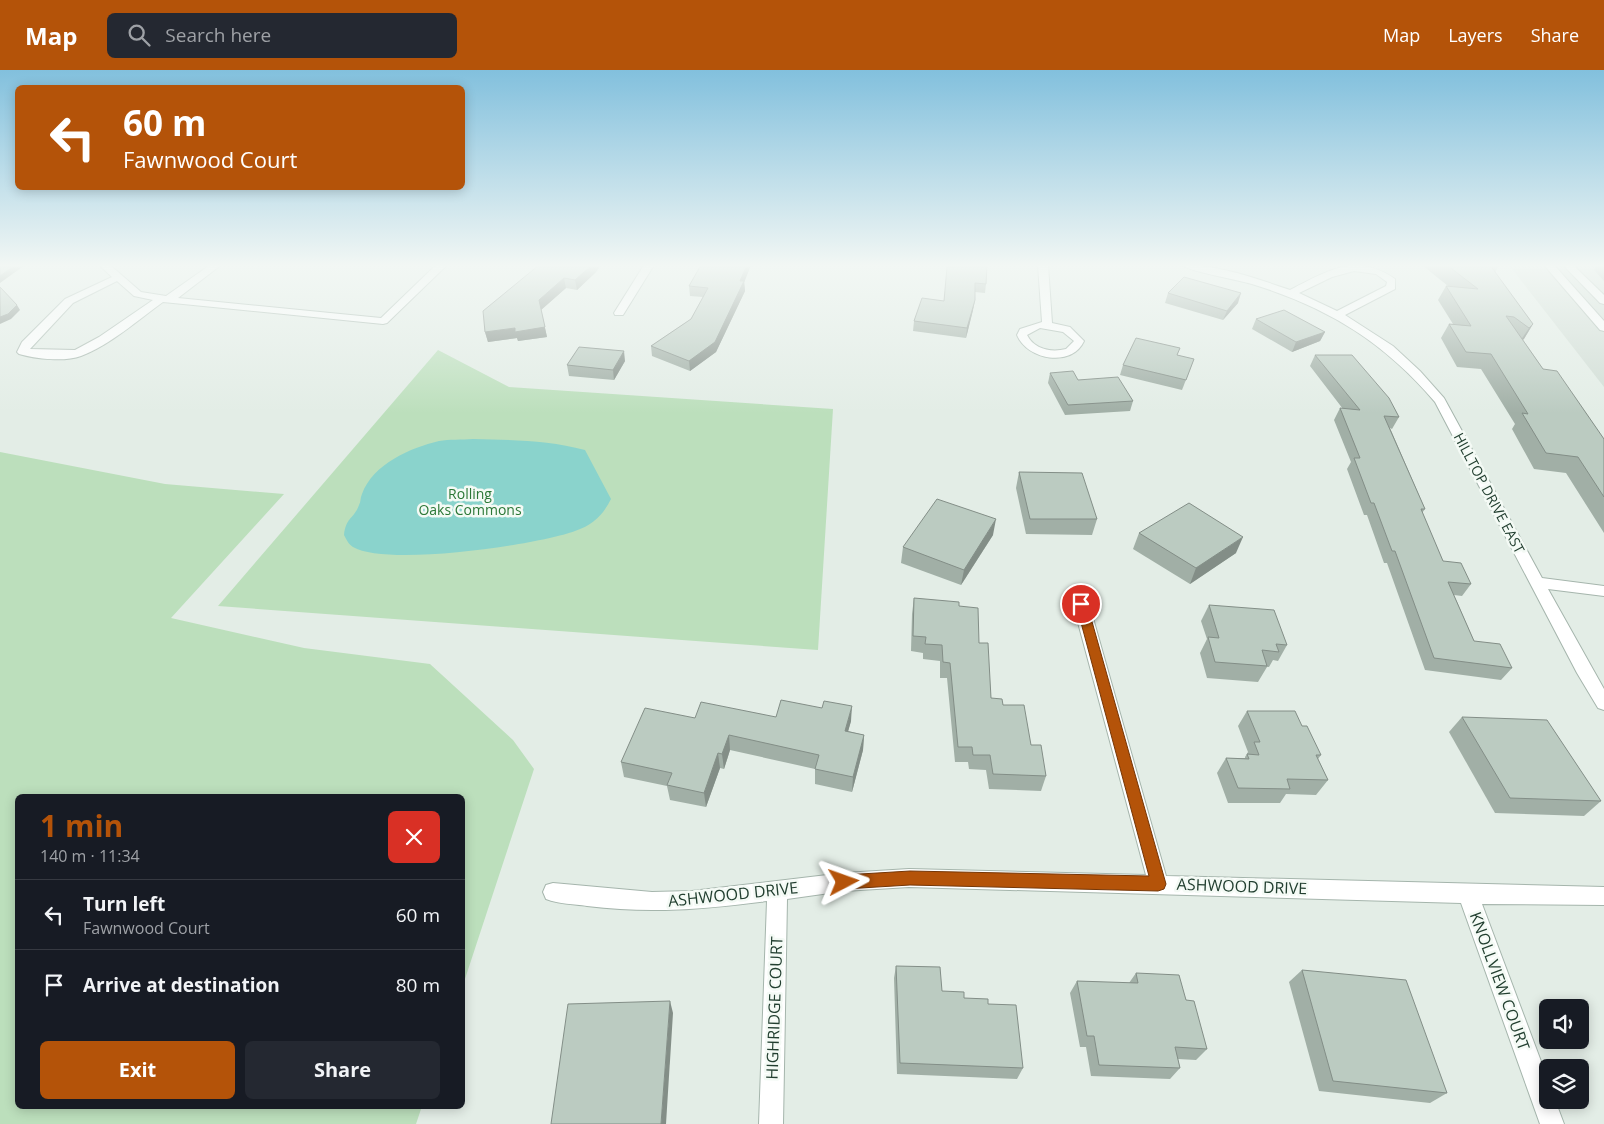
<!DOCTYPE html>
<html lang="en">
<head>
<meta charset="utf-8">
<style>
  :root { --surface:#171b24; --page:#242831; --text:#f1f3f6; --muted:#9ea1a6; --line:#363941; --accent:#b45309 }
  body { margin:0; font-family:"Open Sans",sans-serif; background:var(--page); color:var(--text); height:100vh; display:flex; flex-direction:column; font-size:19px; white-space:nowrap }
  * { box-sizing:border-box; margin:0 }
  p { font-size:16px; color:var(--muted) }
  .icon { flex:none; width:28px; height:28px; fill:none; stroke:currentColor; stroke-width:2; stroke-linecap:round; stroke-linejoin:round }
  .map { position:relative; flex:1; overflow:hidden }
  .drawer { position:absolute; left:15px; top:724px; width:450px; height:315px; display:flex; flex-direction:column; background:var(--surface); border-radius:8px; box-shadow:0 2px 12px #0003 }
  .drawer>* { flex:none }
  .guide { position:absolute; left:15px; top:15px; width:450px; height:105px; border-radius:8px; box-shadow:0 2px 12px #0003; background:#b45309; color:#fff; overflow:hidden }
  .tools { position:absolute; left:1539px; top:929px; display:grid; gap:10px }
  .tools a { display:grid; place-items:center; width:50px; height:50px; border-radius:8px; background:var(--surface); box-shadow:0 2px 12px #0003; font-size:25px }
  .pin { position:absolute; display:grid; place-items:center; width:42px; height:42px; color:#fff; margin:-21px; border:2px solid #fff; border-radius:50%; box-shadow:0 1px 5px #0007 }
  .me { position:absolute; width:55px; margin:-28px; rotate:86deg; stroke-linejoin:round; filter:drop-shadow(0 0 4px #0008) }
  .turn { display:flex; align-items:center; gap:18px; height:105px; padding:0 25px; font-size:22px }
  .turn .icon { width:65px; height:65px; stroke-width:2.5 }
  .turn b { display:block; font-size:35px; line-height:42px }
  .round { display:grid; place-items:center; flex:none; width:52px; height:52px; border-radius:8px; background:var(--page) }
  .overview { display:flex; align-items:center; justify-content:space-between; height:85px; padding:0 25px }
  h1 { font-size:30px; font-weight:700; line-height:38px; color:var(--accent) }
  .action { display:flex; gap:10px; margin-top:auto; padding:10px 25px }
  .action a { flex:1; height:58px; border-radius:8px; background:var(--accent); color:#fff; font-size:20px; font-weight:700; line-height:58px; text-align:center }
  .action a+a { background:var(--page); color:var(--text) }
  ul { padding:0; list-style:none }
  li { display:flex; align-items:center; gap:15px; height:70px; padding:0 25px; border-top:1px solid var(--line) }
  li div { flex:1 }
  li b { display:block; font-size:19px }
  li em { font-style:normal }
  header { display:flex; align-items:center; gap:30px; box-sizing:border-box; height:70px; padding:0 25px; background:var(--accent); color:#fff }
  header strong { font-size:24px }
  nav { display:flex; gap:28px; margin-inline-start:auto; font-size:18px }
  .search { width:350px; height:45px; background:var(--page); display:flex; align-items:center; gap:12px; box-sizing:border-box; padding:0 18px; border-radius:8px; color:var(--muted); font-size:19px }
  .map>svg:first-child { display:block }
  .built { fill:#d1ddd5 }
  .green { fill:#bcdfbc }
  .water { fill:#8ad3cc }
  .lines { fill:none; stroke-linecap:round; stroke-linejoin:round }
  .minor-casing { stroke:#a5b5ac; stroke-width:2 }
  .minor { fill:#fff; fill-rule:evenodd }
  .wall { fill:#a1afa6 }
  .shaded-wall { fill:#838e87 }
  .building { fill:#bbcbc1; stroke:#838e87 }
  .route { fill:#b45309; stroke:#753606 }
  .labels { text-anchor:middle; stroke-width:5; stroke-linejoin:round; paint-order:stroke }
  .street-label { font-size:14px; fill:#223f30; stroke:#f4faf5 }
  .park-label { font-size:14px; fill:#2b7736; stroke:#f4faf5 }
  .near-street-label { font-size:16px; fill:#223f30; stroke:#f4faf5 }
</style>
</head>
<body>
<header>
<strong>Map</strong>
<div class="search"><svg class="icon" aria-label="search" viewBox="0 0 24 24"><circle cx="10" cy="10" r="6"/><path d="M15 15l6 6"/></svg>Search here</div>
<nav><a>Map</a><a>Layers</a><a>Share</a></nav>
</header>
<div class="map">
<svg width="1604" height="1054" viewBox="0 0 1604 1054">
  <rect width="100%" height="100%" fill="#e3ede6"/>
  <path class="built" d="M 1509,195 L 1604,195 L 1604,317 Z"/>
  <g class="green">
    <path d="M 438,280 L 509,317 L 833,339 L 818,580 L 218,536 Z"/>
    <path d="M 0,382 L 165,414 L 284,424 L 171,548 L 304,578 L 430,594 L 513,670 L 534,699 L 463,915 L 462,726 L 18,726 L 18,1036 L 422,1036 L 416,1054 L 0,1054 Z"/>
  </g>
  <path class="water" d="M 473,369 C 511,370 548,370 585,380 L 611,429 C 603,445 593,455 575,461 C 537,475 387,497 353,477 C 349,475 346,469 344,465 C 346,447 354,449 359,435 C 361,432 360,428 362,424 C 373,394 410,378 439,371 C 449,369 462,370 473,369 Z"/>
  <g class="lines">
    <g class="minor-casing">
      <g id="minor">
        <path d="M 99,195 L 110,195 L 141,222 L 166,226 L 210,195 L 221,195 L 178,228 L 381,248 L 436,195 L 447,195 L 387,253 L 383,254 L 163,232 C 138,250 110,275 81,286 C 65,292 36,289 19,284 L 17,282 L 22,272 L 65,229 L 112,207 ZM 117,211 L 134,226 L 153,230 L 99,267 L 75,280 L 30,279 L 73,233 Z"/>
        <path d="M 644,195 L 654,195 L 623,245 L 615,245 L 614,243 Z"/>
        <path d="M 1038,195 L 1048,195 L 1052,253 L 1070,257 L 1084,271 C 1072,298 1027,290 1017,265 L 1020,259 L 1042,252 ZM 1040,258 L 1063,262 L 1074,271 L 1066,279 C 1051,283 1034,279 1027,265 Z"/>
        <path d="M 1182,195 C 1219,195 1255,208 1290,220 C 1327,201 1357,182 1395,209 L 1395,219 L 1345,245 L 1393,276 L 1420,301 L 1444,328 L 1542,508 L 1604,516 L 1604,526 L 1548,519 L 1604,619 L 1604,640 L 1598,638 L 1577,603 L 1435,332 C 1385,273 1329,238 1255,215 C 1241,210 1190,202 1182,195 ZM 1354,201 L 1376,204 L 1387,212 L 1386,216 L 1337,241 L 1299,223 L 1332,207 Z"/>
        <path d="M 1544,195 L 1554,195 L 1604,251 L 1604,261 L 1600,260 Z"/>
        <path d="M 1563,195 L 1573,195 L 1604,225 L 1604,234 L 1600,233 Z"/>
        <path d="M 1081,529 L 1086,530 L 1089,534 L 1166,806 L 1604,817 L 1604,835 L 1482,834 L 1548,1010 L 1548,1030 L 1555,1030 L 1564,1054 L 1540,1054 L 1461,833 L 909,817 L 844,821 L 787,829 L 783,1054 L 759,1054 L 767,831 C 704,839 651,844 587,836 C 574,834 559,834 546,829 L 543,822 L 546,815 L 553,813 L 652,822 L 692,821 L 844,803 L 909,799 L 1146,805 L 1073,534 L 1076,530 Z"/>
      </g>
    </g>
    <use href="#minor" class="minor"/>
  </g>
  <g class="wall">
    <path d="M 539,195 L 596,202 L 577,220 L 566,218 L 541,240 L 547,267 L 518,271 L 517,268 L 488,272 L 485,262 Z"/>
    <path d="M 701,195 L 751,195 L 744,211 L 745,221 L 716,282 L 690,301 L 652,286 L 651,276 L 691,249 L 703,227 L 690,226 L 689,216 Z"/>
    <path d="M 965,195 L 986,214 L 985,223 L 975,222 L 973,240 L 966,268 L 913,261 L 914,251 L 944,231 Z"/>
    <path d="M 1422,195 L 1499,195 L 1495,203 L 1533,254 L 1523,270 L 1543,299 L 1604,369 L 1604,463 L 1566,403 L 1534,399 L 1512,359 L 1515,354 L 1481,299 L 1457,297 L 1441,268 L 1449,254 L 1453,254 L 1438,230 L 1446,216 L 1448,216 Z"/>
    <path d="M 1597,195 L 1604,195 L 1604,211 L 1594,200 Z"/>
    <path d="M 1168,223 L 1238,233 L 1223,250 L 1165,233 Z"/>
    <path d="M 1256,249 L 1325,262 L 1320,271 L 1292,282 L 1252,259 Z"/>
    <path d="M 1315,285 L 1399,347 L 1392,359 L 1390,358 L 1425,439 L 1422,443 L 1443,491 L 1471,514 L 1462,526 L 1454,525 L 1474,571 L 1512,598 L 1501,610 L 1425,600 L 1387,493 L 1384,493 L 1367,445 L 1364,445 L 1347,399 L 1351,392 L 1334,350 L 1340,338 L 1343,339 L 1310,296 Z"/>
    <path d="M 1194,289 L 1182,320 L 1120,305 L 1123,295 Z"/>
    <path d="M 625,291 L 614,310 L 569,306 L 567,295 Z"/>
    <path d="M 1050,303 L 1078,310 L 1133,331 L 1130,341 L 1065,345 L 1048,313 Z"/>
    <path d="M 1019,402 L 1097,449 L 1092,465 L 1026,464 L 1016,418 Z"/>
    <path d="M 1139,463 L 1236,483 L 1190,514 L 1133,479 Z"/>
    <path d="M 993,465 L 961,515 L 901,493 L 903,477 Z"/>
    <path d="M 914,528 L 959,536 L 979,573 L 991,628 L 1003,635 L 1031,675 L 1046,706 L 1041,721 L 989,719 L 986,700 L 969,699 L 968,692 L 955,692 L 947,608 L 940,608 L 940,591 L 923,589 L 923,583 L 911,581 L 912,544 Z"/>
    <path d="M 1209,535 L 1287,575 L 1278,591 L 1273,590 L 1269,597 L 1267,597 L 1258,612 L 1207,608 L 1200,583 L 1207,569 L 1201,551 Z"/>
    <path d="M 1247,641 L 1302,656 L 1321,685 L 1318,689 L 1328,710 L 1316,725 L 1286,724 L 1280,733 L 1228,733 L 1217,703 L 1226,688 L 1245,688 L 1245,687 L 1248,682 L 1238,656 Z"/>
    <path d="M 776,647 L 851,651 L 848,661 L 864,665 L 863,680 L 852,722 L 815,714 L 815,699 L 730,680 L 724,699 L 720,698 L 706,737 L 670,730 L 667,716 L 624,707 L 621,692 L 695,648 Z"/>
    <path d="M 1462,647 L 1601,731 L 1584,746 L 1495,743 L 1449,662 Z"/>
    <path d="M 896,896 L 942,921 L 964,928 L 988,934 L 1023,998 L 1017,1009 L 897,1004 L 894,908 Z"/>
    <path d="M 1302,900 L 1447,1023 L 1430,1033 L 1319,1021 L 1289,912 Z"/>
    <path d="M 1136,903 L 1186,930 L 1207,979 L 1196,990 L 1178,989 L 1180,998 L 1170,1009 L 1091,1006 L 1086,977 L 1080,977 L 1070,923 L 1077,911 L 1129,913 Z"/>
  </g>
  <g class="shaded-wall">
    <path d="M 15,195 L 25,195 L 0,213 L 0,206 Z"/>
    <path d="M 592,195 L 601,195 L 596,202 L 577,220 L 575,210 Z"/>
    <path d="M 747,195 L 751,195 L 744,213 L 744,211 L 745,221 L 716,282 L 690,301 L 689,291 L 740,211 Z"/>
    <path d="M 564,208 L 566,218 L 541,240 L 547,267 L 518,271 L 517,268 L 488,272 L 485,262 L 515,258 L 539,230 Z"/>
    <path d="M 1241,223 L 1238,233 L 1223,250 L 1227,241 Z"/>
    <path d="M 975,230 L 973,240 L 966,268 L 967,258 Z"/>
    <path d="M 17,235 L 20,240 L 11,249 L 0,254 L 0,247 Z"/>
    <path d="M 1533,254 L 1524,269 L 1519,273 L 1529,258 Z"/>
    <path d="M 1325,262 L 1320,271 L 1292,282 L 1296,272 Z"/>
    <path d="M 624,281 L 625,291 L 614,310 L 613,300 Z"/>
    <path d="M 996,449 L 993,465 L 961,515 L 964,500 Z"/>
    <path d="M 1243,467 L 1236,483 L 1190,514 L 1196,498 Z"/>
    <path d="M 852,636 L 851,651 L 844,676 L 845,661 Z"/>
    <path d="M 729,665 L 730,680 L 724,699 L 722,684 Z"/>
    <path d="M 864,665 L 863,680 L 852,722 L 853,707 Z"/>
    <path d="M 718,683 L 720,698 L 706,737 L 704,723 Z"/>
    <path d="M 670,931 L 673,943 L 666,1054 L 661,1054 Z"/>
  </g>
  <g class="building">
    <path d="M 0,195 L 15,195 L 0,206 Z"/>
    <path d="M 539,195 L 592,195 L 575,210 L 564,208 L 539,230 L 545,257 L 515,262 L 515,258 L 485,262 L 483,241 Z"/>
    <path d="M 701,195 L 747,195 L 740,211 L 744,211 L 715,272 L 689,291 L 651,276 L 691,249 L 708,218 L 689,216 Z"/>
    <path d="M 965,195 L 987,195 L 986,214 L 975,213 L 975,230 L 967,258 L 914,251 L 922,228 L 944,231 L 947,197 L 965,196 Z"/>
    <path d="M 1447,195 L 1499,195 L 1490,195 L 1533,254 L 1529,258 L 1514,247 L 1506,246 L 1543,299 L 1557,301 L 1604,369 L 1604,427 L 1578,387 L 1546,383 L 1522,343 L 1528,344 L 1491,284 L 1466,282 L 1449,254 L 1471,256 L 1446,216 L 1478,219 Z"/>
    <path d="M 1184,207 L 1241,223 L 1227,241 L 1168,223 Z"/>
    <path d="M 0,217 L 17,235 L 8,244 L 0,247 Z"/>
    <path d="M 1284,240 L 1325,262 L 1296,272 L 1256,249 Z"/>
    <path d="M 1136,268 L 1180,278 L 1177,285 L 1194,289 L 1186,310 L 1123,295 Z"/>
    <path d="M 579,277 L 624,281 L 613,300 L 567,295 Z"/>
    <path d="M 1315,285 L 1352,285 L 1389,328 L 1399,347 L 1384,346 L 1425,439 L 1421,439 L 1443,491 L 1461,493 L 1471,514 L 1448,512 L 1474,571 L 1500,574 L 1512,598 L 1434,588 L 1395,481 L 1392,481 L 1374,433 L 1371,433 L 1354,388 L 1360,388 L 1340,338 L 1360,340 Z"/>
    <path d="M 1073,301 L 1078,310 L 1118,307 L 1133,331 L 1068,335 L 1050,303 Z"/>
    <path d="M 1019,402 L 1082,403 L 1097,449 L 1030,449 Z"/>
    <path d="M 937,429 L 996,449 L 964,500 L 903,477 Z"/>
    <path d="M 1189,433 L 1243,467 L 1196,498 L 1139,463 Z"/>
    <path d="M 914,528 L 959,532 L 959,536 L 978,538 L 979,573 L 988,573 L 991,628 L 1002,629 L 1003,635 L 1024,635 L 1031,675 L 1041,675 L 1046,706 L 993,704 L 990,685 L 973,685 L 972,677 L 958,677 L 950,593 L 943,592 L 942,575 L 925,574 L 926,567 L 913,566 Z"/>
    <path d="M 1209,535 L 1274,540 L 1287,575 L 1276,574 L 1279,582 L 1262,580 L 1267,596 L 1215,592 L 1208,567 L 1219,568 Z"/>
    <path d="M 781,630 L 822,638 L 824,631 L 852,636 L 845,661 L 864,665 L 853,707 L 815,699 L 819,685 L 729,665 L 722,684 L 718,683 L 704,723 L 667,715 L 672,703 L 621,692 L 645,638 L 695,648 L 701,632 L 776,647 Z"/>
    <path d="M 1247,641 L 1295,641 L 1302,656 L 1307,656 L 1321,685 L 1316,685 L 1328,710 L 1287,709 L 1290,719 L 1238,718 L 1226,688 L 1249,689 L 1247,684 L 1259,685 L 1254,672 L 1260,672 Z"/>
    <path d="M 1462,647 L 1547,650 L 1601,731 L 1510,728 Z"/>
    <path d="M 896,896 L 940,897 L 942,921 L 964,922 L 964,928 L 988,929 L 988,934 L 1016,935 L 1023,998 L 900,993 Z"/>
    <path d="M 1302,900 L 1406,910 L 1447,1023 L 1333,1011 Z"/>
    <path d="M 1136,903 L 1179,905 L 1186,930 L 1194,931 L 1207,979 L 1175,977 L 1180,998 L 1099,995 L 1094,966 L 1087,966 L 1077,911 L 1138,913 Z"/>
    <path d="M 670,931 L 661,1054 L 551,1054 L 568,934 Z"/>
  </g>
  <linearGradient id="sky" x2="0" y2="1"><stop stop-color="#82c0dd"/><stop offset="0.57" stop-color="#f2f7f4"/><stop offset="1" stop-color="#f2f7f4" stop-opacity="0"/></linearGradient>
  <rect width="1604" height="343" fill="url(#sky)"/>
  <path class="route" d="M 1081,529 L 1087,534 L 1166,814 L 1164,819 L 1158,821 L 910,815 L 844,819 L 838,817 L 836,812 L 838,807 L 844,805 L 910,801 L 1149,806 L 1076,534 Z"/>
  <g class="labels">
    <g class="street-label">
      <text transform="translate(1489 423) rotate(62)" y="5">HILLTOP DRIVE EAST</text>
    </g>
    <g class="park-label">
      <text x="470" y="429">Rolling<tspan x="470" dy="16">Oaks Commons</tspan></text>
    </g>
    <g class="near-street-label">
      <text transform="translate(1242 816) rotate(2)" y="6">ASHWOOD DRIVE</text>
      <text transform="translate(733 824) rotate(-6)" y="6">ASHWOOD DRIVE</text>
      <text transform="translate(1500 911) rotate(70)" y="6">KNOLLVIEW COURT</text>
      <text transform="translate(774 938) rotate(-88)" y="6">HIGHRIDGE COURT</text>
    </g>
  </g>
</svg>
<div class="tools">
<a><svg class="icon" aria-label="sound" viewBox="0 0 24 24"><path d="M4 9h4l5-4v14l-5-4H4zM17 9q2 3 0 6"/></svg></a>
<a><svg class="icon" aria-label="layers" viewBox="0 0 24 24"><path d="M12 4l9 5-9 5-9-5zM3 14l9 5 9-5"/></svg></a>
</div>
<div class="pin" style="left:1081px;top:534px;background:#d93025"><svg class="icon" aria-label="arrive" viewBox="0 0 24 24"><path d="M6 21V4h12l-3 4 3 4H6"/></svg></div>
<svg class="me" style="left:844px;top:812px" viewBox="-20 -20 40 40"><path d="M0-17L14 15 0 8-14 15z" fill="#b45309" stroke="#fff" stroke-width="4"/></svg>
<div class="guide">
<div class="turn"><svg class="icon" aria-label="left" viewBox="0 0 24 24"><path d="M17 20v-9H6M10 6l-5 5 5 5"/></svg><div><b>60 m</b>Fawnwood Court</div></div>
</div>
<section class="drawer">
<div class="overview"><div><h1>1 min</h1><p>140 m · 11:34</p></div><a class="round" style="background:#d93025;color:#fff"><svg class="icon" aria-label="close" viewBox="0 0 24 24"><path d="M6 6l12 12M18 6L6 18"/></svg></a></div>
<ul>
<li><svg class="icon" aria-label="left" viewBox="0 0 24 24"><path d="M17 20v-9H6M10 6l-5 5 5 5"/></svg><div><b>Turn left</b><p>Fawnwood Court</p></div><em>60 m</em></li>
<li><svg class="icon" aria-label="arrive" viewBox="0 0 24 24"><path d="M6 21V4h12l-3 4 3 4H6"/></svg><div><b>Arrive at destination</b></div><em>80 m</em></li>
</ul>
<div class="action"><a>Exit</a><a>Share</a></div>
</section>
</div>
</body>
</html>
